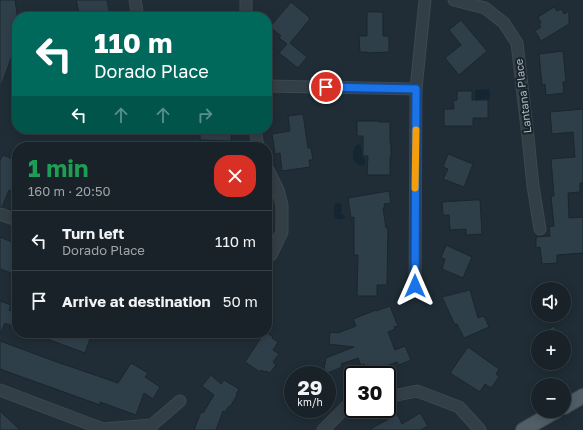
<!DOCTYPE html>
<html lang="en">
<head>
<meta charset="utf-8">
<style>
  :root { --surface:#182228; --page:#252f34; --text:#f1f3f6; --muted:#9fa4a8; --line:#363f45 }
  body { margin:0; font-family:"Golos Text",sans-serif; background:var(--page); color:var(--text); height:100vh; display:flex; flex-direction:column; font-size:15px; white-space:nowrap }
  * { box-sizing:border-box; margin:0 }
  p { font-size:13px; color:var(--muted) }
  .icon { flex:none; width:22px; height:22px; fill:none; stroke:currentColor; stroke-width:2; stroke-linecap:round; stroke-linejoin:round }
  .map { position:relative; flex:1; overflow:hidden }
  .side { position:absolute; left:12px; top:142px; width:260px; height:196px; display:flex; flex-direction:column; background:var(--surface); border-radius:16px; box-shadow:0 2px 10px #0003,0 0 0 1px var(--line) }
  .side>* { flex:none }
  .guide { position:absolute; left:12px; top:12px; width:260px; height:122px; border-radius:16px; box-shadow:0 2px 10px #0003,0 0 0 1px var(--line); background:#00695c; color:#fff; overflow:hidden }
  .fabs { position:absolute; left:531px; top:282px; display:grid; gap:8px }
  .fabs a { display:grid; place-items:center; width:40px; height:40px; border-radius:50%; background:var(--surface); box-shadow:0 2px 10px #0003,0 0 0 1px var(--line); font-size:20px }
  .speed { position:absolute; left:284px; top:366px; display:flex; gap:8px; font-size:20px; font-weight:700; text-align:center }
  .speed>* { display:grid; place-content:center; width:52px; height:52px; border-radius:50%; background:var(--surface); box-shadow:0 2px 10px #0003,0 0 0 1px var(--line); line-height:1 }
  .speed small { font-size:10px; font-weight:400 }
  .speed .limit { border:2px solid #111; border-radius:6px; background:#fff; color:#111 }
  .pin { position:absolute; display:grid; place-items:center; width:34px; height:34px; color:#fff; margin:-17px; border:2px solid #fff; border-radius:50%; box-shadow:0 1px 4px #0007 }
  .me { position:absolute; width:44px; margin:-22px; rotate:0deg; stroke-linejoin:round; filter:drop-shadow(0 0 3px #0008) }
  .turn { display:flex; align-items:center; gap:14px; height:84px; padding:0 16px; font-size:18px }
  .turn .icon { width:52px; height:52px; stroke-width:2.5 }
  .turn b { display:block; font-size:28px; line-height:34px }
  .lanes { display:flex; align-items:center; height:38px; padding:0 16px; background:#0003; justify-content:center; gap:20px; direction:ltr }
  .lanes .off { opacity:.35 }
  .round { display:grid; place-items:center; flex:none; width:42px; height:42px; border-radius:16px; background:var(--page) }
  .head { display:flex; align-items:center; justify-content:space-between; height:68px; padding:0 16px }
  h1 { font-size:24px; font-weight:700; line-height:30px; color:#1e9e55 }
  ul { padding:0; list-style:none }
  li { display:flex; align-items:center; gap:12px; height:60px; padding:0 16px; border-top:1px solid var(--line) }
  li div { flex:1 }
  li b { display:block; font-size:15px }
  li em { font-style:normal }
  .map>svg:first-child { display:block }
  .water { fill:#142632 }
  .building { fill:#2f3f4a; stroke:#1b262d }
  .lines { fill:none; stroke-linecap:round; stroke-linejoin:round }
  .minor-casing { stroke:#3d4850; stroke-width:13 }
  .major-casing { stroke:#3d4850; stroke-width:16 }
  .minor { stroke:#333f46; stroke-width:11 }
  .major { stroke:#515e66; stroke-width:14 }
  .route-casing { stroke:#114b97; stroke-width:10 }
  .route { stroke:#1a73e8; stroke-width:7 }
  .slow { stroke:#f59e0b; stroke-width:7 }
  .labels { text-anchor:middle; stroke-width:4; stroke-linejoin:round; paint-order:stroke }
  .street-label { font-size:11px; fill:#adbac3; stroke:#19242b }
</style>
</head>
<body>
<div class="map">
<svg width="583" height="430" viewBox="0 0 583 430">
  <rect width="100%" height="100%" fill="#202d36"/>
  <g class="water">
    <path d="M 489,89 L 490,99 L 475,100 L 475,90 Z"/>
    <path d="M 359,144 L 361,146 L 362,156 L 366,161 L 364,165 C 359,167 356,163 353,159 L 353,152 L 355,146 Z"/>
    <path d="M 337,203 L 341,204 L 342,206 L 341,214 L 344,215 L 345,218 C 333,223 332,212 335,204 Z"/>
  </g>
  <g class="building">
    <path d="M 0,0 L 15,0 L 17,13 L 17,36 L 12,53 L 13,53 L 1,86 L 0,85 Z"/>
    <path d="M 76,0 L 107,0 L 110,15 L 101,17 L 80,17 Z"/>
    <path d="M 291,2 L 309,17 L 308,17 L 310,19 L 290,43 L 307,57 L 298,68 L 279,53 L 287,44 L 279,38 L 281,36 L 270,27 Z"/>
    <path d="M 554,7 L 557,11 L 561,9 L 564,14 L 569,11 L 569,24 L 541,41 L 535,31 L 541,27 L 539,24 L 541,23 L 538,17 Z"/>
    <path d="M 367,12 L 383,12 L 383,36 L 389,36 L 389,52 L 367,53 L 367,52 L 360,52 L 359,36 L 367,36 Z"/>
    <path d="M 461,20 L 487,51 L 459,75 L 445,58 L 461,45 L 449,30 Z"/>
    <path d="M 563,51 L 566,82 L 563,82 L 564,93 L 546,95 L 545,84 L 542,85 L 539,54 Z"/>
    <path d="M 457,91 L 472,91 L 472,100 L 488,100 L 488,118 L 473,118 L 473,126 L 444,126 L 444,109 L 454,109 L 453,101 L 457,100 Z"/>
    <path d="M 583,109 L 583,183 L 580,183 L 580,192 L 568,193 L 569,218 L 583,217 L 583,253 L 557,255 L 557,263 L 542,264 L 540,247 L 536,248 L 536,237 L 550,236 L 549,227 L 554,226 L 551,196 L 554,196 L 551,159 L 575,157 L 573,132 L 552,134 L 550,112 Z"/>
    <path d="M 303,114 L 308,148 L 311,148 L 313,160 L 309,160 L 310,167 L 282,171 L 280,153 L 275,154 L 272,134 L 290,131 L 288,116 Z"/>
    <path d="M 357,121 L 379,121 L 379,122 L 390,122 L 390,143 L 391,142 L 391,157 L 390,157 L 390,175 L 367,175 L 368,156 L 363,156 L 363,136 L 357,136 Z"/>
    <path d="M 200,129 L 232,129 L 231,141 L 200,140 Z"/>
    <path d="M 448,154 L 473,164 L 464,187 L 443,179 L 448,169 L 443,167 Z"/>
    <path d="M 3,155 L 17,161 L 17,192 L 9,190 L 2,207 L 0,207 L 0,160 Z"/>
    <path d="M 389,191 L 391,203 L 384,204 L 385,207 L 383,208 L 386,228 L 388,228 L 387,285 L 377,285 L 377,296 L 357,296 L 358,255 L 354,255 L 354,217 L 351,218 L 348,198 Z"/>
    <path d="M 474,200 L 480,200 L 482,234 L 466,235 L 466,229 L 450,230 L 449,215 L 443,215 L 442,202 Z"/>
    <path d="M 0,237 L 17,244 L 17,275 L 0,269 Z"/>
    <path d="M 446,245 L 472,257 L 463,278 L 442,269 L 445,259 L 441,258 Z"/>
    <path d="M 470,290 L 478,318 L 484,316 L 489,327 L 464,338 L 457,324 L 455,325 L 442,297 Z"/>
    <path d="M 0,301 L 11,305 L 9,310 L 17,313 L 17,328 L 5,323 L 1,332 L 0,332 Z"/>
    <path d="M 390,306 L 398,326 L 394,327 L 395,329 L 388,332 L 395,350 L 405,346 L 411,360 L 399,365 L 397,362 L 367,373 L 364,364 L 361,366 L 358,358 L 341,364 L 342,367 L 323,375 L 326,358 L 354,347 L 329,344 L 330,332 L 338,333 L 356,326 L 353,319 L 376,310 L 376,311 Z"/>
    <path d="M 554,326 L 560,337 L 536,337 Z"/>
    <path d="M 34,333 L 92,333 L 85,353 L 34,334 Z"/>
    <path d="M 264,333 L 267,333 L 273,337 L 272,338 L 278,342 L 273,350 L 279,354 L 273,362 L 276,365 L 270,373 L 266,371 L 265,372 L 261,370 L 260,372 L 245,362 Z"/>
    <path d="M 0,341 L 54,361 L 118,383 L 131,363 L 148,373 L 145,377 L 160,387 L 153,399 L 144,393 L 136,415 L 100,402 L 100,405 L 0,369 Z"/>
    <path d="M 468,347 L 499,369 L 496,374 L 499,377 L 491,388 L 485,384 L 480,392 L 450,373 Z"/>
    <path d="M 211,375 L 221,384 L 224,380 L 239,389 L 236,394 L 237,395 L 230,407 L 229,406 L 225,412 L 223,411 L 216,430 L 194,430 L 201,412 L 203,413 L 214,395 L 202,386 Z"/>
    <path d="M 0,411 L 20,430 L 0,430 Z"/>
    <path d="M 420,413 L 428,426 L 421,430 L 369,430 L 397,414 L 402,424 Z"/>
  </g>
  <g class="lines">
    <g class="minor-casing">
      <g id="minor">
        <path d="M 135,0 L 138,17"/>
        <path d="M 246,0 L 246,17"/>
        <path d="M 454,0 L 485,8 L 504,23 L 517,43 L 528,137 L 533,186 L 540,229"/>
        <path d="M 267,86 L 416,89"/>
        <path d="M 255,129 L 258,147"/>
        <path d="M 267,168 L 278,190 L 282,205 L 282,232 L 271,255"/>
        <path d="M 0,214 L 17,220"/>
        <path d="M 415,286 L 416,89 L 425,0"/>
        <path d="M 0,390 L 103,429 L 152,425 L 180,401"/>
        <path d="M 387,397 L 417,391 L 459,407 L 480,430"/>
        <path d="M 323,430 L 348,405 L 353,404"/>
      </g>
    </g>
    <g class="major-casing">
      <g id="major">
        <path d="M 564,407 L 583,396"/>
        <path d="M 523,430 L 556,411"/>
      </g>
    </g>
    <use href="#minor" class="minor"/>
    <use href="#major" class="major"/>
  </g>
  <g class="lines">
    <g class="route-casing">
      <path id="route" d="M 326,87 L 416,89 L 415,286"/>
    </g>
    <use href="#route" class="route"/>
    <path class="slow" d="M 415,188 L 416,130"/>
  </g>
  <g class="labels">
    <g class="street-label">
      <text transform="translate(523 96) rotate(-97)" y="4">Lantana Place</text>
    </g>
  </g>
</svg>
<div class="fabs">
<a><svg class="icon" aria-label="sound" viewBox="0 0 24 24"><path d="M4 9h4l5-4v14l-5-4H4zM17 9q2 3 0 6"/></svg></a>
<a>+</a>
<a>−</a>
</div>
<div class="speed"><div>29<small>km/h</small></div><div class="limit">30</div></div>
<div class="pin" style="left:326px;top:87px;background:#d93025"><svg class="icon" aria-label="arrive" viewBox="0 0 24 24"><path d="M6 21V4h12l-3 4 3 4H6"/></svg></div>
<svg class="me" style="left:415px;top:286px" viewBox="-20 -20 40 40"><path d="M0-17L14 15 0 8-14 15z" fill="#1a73e8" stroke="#fff" stroke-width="4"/></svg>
<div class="guide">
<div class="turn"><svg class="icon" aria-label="left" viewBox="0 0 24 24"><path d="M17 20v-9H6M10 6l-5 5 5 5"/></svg><div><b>110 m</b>Dorado Place</div></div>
<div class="lanes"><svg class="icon" aria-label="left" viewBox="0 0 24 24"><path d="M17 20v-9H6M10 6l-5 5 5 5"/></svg><svg class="icon off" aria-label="ahead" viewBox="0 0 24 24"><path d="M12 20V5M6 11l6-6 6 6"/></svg><svg class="icon off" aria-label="ahead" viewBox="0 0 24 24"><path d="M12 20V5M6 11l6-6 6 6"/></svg><svg class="icon off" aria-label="right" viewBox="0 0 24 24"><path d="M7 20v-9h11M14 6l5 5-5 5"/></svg></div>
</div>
<section class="side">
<div class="head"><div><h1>1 min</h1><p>160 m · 20:50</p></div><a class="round" style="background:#d93025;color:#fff"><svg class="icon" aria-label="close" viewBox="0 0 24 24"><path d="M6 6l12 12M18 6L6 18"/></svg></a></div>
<ul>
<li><svg class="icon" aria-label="left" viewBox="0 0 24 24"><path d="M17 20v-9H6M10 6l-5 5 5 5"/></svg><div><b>Turn left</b><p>Dorado Place</p></div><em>110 m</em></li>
<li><svg class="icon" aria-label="arrive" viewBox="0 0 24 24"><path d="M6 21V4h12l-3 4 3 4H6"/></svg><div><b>Arrive at destination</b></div><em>50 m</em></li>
</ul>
</section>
</div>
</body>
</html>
